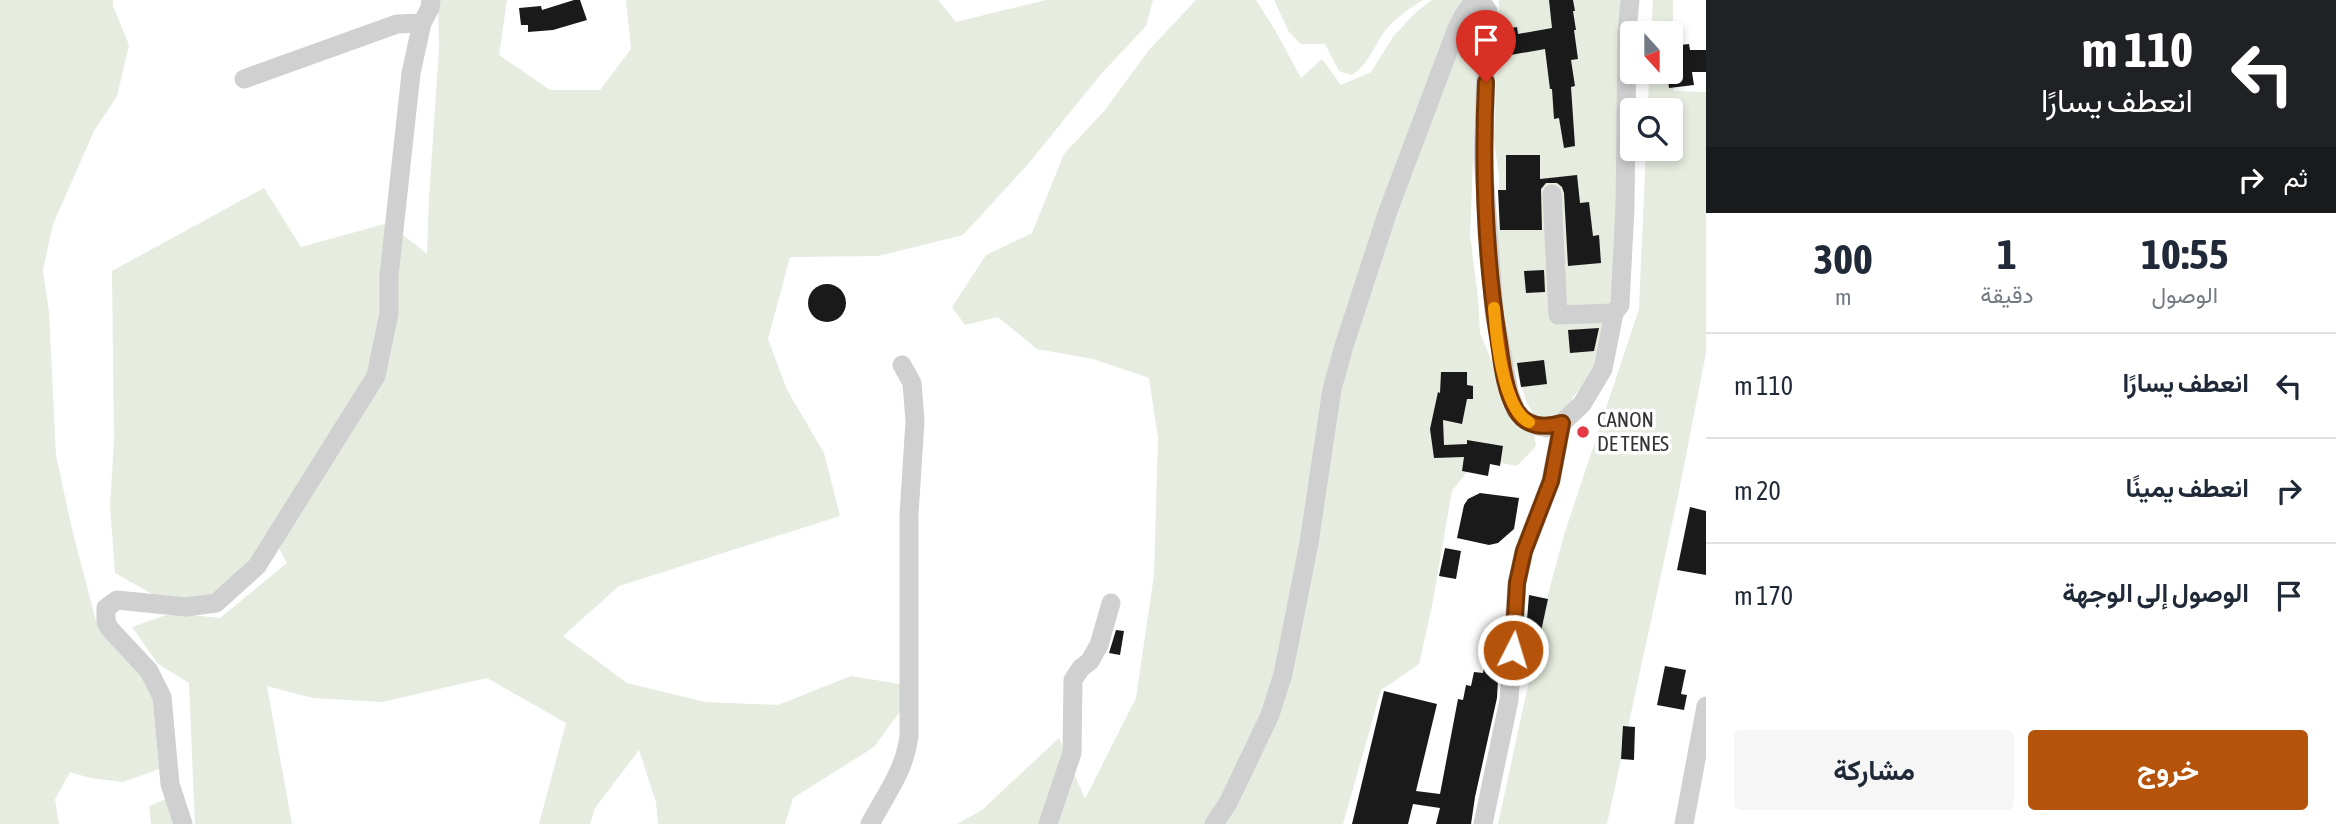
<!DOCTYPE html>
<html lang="ar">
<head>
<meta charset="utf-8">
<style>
  :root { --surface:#fff; --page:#f6f6f7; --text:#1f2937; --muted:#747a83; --line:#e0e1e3; --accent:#b45309 }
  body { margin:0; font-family:"Asap Condensed",Vazirmatn,sans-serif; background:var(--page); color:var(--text); direction:rtl; height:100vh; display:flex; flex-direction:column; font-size:26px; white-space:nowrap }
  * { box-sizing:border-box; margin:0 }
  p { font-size:23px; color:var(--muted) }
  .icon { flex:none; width:38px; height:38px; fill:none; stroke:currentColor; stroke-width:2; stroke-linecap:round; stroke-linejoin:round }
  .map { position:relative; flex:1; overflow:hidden; direction:ltr }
  .sheet { display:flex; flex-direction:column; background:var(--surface); width:630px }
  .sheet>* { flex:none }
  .hud { background:#202124; color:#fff; overflow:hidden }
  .needle { width:46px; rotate:159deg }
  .buttons { position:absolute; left:1620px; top:21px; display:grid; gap:14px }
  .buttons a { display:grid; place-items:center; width:63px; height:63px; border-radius:7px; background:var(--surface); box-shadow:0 4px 10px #0003; font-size:35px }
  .pin { position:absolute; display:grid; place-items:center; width:60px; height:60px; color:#fff; margin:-72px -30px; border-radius:50% 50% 50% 0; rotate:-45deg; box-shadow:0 0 7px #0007 }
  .pin .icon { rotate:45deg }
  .me { position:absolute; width:77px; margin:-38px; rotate:5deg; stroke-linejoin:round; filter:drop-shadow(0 0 5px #0008) }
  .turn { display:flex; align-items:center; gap:24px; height:147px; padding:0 28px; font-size:32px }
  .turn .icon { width:91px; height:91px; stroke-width:2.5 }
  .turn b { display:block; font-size:49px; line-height:60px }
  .then { display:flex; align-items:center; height:66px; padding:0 28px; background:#0003; gap:14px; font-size:26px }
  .eta { display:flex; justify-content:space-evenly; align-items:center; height:119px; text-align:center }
  .eta b { font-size:42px; font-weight:700; line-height:49px }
  .action { display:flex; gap:14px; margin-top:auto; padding:14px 28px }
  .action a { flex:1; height:80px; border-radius:7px; background:var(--accent); color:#fff; font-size:28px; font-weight:700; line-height:80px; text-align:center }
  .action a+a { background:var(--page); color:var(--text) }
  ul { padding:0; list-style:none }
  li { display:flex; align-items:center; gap:21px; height:105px; padding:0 28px; border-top:2px solid var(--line) }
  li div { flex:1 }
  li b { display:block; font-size:26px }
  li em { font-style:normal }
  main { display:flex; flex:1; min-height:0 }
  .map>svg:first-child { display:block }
  .green { fill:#e6ecdf }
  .building { fill:#1a1a1a }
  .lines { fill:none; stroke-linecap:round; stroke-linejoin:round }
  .minor { stroke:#d0d0d0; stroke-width:19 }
  .route-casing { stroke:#753606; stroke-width:18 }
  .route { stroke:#b45309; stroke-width:12 }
  .slow { stroke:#f59e0b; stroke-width:12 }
  .poi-dot { fill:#e63946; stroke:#fff; stroke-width:2.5 }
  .labels { text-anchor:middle; stroke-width:7; stroke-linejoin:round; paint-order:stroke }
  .poi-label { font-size:21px; fill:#333; stroke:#fff; text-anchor:start }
</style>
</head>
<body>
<main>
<section class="sheet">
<div class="hud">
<div class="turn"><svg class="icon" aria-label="left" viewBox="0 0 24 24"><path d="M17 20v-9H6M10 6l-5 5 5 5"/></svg><div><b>110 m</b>انعطف يسارًا</div></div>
<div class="then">ثم<svg class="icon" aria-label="right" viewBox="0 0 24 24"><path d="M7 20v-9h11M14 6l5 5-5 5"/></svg></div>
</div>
<div class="eta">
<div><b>10:55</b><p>الوصول</p></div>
<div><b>1</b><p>دقيقة</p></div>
<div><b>300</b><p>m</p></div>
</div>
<ul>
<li><svg class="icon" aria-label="left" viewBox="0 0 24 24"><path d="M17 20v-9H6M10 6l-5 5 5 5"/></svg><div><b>انعطف يسارًا</b></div><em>110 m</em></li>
<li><svg class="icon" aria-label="right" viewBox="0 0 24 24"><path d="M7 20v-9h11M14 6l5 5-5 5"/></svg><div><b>انعطف يمينًا</b></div><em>20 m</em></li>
<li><svg class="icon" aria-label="arrive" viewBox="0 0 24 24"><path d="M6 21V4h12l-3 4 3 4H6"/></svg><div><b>الوصول إلى الوجهة</b></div><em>170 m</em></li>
</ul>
<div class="action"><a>خروج</a><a>مشاركة</a></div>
</section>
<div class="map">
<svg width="1706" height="824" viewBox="0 0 1706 824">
  <rect width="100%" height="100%" fill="#fff"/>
  <g class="green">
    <path d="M 0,0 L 113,0 L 113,6 L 129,45 L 117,96 L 94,131 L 53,224 L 43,270 L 49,312 L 56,455 L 71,525 L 97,625 L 127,656 L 152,690 L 159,769 L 123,782 L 90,778 L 70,772 L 55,799 L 59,824 L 0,824 Z"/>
    <path d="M 438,0 L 507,0 L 499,55 L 550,90 L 600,90 L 631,49 L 626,0 L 938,0 L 956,22 L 1046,0 L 1153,0 L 1146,26 L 1102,73 L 1028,164 L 963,235 L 878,256 L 790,257 L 768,339 L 787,390 L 824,453 L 840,516 L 619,586 L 563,636 L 627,683 L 705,702 L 778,705 L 851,676 L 918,687 L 874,747 L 793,798 L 785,824 L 658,824 L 656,802 L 639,750 L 595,808 L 590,824 L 539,824 L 566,723 L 487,678 L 382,702 L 313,698 L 267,686 L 292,824 L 195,824 L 189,683 L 158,664 L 132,627 L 172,613 L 220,618 L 287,563 L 274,539 L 216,597 L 161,599 L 115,573 L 110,506 L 114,441 L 112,271 L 264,188 L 301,247 L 388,223 L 427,254 L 429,198 L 439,48 Z"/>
    <path d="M 1196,0 L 1256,0 L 1275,30 L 1301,78 L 1322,59 L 1341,85 L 1371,72 L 1393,37 L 1415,13 L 1432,0 L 1474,0 L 1479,35 L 1479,85 L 1475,111 L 1470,235 L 1478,297 L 1480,333 L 1517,421 L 1534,434 L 1536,446 L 1517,466 L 1478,458 L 1452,491 L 1432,606 L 1419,664 L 1381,690 L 1343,824 L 957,824 L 982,810 L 1059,738 L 1085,799 L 1136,698 L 1154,575 L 1158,438 L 1149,378 L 1093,359 L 1037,349 L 998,317 L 965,325 L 952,307 L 986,255 L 1032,233 L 1064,154 L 1105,110 L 1149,50 Z"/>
    <path d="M 1274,0 L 1423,0 C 1409,9 1396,17 1385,31 C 1373,47 1369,64 1352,75 L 1339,71 L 1325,44 L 1301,44 L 1289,32 Z"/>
    <path d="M 1499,0 L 1620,0 L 1626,242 L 1598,366 L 1573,397 L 1564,416 L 1548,421 L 1535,417 L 1527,403 L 1507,345 L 1502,309 L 1498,248 L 1499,176 L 1494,141 Z"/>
    <path d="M 1653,0 L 1673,0 L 1674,91 L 1706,92 L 1706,353 L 1678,496 L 1607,824 L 1498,824 L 1546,602 L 1564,535 L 1639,309 L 1646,149 L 1671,149 L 1671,110 L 1648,110 L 1649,72 L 1671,72 L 1671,33 L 1651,33 Z"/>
    <path d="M 166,799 L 178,824 L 151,824 L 149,806 Z"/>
  </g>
  <g class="building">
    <path d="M 574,0 L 580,0 L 587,20 L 553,30 L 528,32 L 528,25 L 521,25 L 519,8 L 541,6 L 542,10 Z"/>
    <path d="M 1549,0 L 1573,0 L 1575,11 L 1573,11 L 1576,30 L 1574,30 L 1578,59 L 1571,60 L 1575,86 L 1571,87 L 1575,146 L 1564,148 L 1559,118 L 1554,119 L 1552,89 L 1550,89 L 1545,49 L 1499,57 L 1500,30 L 1517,27 L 1518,34 L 1552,28 Z"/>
    <path d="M 1689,44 L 1690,50 L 1706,50 L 1706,72 L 1692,72 L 1694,85 L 1669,88 L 1667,72 L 1671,72 L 1671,46 Z"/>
    <path d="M 1506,155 L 1540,155 L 1540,179 L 1577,175 L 1580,203 L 1589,202 L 1593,236 L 1599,235 L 1601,263 L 1568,266 L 1564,193 L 1562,187 L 1557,183 L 1546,183 L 1541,189 L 1542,230 L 1500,230 L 1498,190 L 1506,190 Z"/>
    <path d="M 1544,270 L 1545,292 L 1526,293 L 1524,271 Z"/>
    <circle cx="827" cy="303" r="19"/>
    <path d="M 1599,328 L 1594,351 L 1570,353 L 1568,330 Z"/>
    <path d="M 1544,360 L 1547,384 L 1521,387 L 1517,363 Z"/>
    <path d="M 1441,372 L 1467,372 L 1467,385 L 1473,386 L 1473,399 L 1467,399 L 1462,424 L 1443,420 L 1444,445 L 1467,444 L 1467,440 L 1503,446 L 1500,466 L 1490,464 L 1488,476 L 1462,471 L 1464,457 L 1434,458 L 1430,429 L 1438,392 L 1440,393 Z"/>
    <path d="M 1480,493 L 1519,498 L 1514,529 L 1498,543 L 1489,545 L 1457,538 L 1464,505 L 1468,499 Z"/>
    <path d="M 1690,507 L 1706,511 L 1706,575 L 1677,570 Z"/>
    <path d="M 1445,548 L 1461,551 L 1456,579 L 1439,576 Z"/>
    <path d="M 1529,595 L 1548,599 L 1540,636 L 1526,632 Z"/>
    <path d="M 1116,630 L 1124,631 L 1120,655 L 1109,653 Z"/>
    <path d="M 1491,660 L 1499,661 L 1497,698 L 1475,797 L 1471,824 L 1436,824 L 1440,808 L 1413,804 L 1408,824 L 1352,824 L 1384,691 L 1437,704 L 1416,791 L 1440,794 L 1458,699 L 1463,700 L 1466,685 L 1471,686 L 1474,672 L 1483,673 L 1484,666 L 1489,667 Z"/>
    <path d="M 1665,666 L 1686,670 L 1681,694 L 1687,695 L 1684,710 L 1657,705 Z"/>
    <path d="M 1623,726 L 1635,727 L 1634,760 L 1621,759 Z"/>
  </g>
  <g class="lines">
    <g class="minor">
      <path d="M 244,79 L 397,24 L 422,23"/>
      <path d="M 1552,194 L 1558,315 L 1614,313"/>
      <path d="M 183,824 L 170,784 L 162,697 L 149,671 L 110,629 L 106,622 L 106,608 L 117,600 L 186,607 L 216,603 L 257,566 L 376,376 L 389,313 L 389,276 L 411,73 L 422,23 L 430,8 L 431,0"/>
      <path d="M 870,824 C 886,794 905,770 909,736 L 909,515 L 915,421 L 912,383 L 902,365"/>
      <path d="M 1048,824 L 1072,753 L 1073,680 L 1081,668 L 1090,661 L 1099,645 L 1111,603"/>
      <path d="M 1214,824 L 1228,803 L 1270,715 L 1283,674 L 1309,543 L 1332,389 L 1344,346 L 1388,211 L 1457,28 C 1463,17 1467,4 1481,1 L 1488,11 L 1483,157 L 1494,312 L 1509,392 L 1516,411 L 1525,420 L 1538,426 L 1547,428 L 1562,423 L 1582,404 L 1603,369 L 1614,313 L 1620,305 L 1625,207 L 1627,33 L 1630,0"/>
      <path d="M 1483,824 L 1509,700 L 1517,583 L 1524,551 L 1551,481 L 1562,423"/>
      <path d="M 1684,824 L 1706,706"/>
    </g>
  </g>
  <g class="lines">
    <g class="route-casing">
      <path id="route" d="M 1486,82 C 1482,169 1485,257 1499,343 C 1502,364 1505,391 1516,410 C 1526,428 1545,428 1562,423 L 1551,481 L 1524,551 L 1517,583 L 1513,650"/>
    </g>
    <use href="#route" class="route"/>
    <path class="slow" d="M 1494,308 C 1496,336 1503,409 1529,422"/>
  </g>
  <circle class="poi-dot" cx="1583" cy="432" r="7"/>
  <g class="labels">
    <g class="poi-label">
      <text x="1597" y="427">CANON<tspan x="1597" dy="24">DE TENES</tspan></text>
    </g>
  </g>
</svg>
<div class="buttons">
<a><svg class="needle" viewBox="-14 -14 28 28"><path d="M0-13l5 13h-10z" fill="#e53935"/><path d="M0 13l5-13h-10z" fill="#747a83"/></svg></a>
<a><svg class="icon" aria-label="search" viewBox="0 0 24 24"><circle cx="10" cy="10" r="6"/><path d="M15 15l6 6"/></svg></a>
</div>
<div class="pin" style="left:1486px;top:82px;background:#d93025"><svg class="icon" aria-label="arrive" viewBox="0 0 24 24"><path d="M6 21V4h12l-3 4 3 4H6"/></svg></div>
<svg class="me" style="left:1513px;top:650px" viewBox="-20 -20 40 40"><circle r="17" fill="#b45309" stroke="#fff" stroke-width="3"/><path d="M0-11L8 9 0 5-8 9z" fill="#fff"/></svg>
</div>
</main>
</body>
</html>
